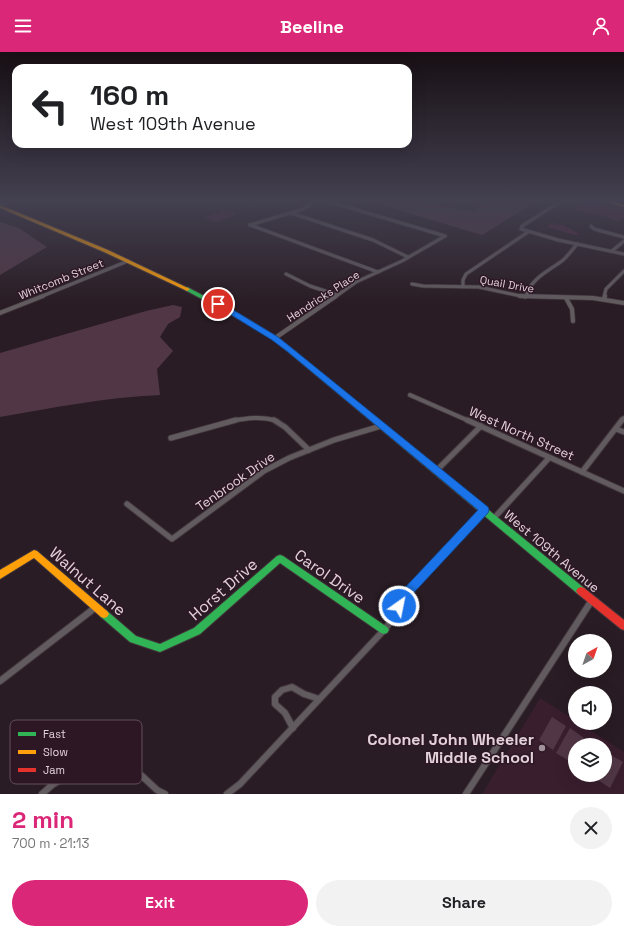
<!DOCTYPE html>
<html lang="en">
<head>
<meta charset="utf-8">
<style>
  :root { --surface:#fff; --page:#f2f2f2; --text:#202124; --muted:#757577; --accent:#db2777 }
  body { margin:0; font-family:"Space Grotesk",sans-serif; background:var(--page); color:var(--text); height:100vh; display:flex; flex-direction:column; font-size:15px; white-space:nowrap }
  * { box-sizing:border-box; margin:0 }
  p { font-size:13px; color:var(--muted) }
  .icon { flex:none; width:22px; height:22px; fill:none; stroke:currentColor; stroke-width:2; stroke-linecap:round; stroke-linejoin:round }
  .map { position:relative; height:742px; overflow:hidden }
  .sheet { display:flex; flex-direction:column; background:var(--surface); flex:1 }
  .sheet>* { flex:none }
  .guide { position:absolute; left:12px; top:12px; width:400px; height:84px; border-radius:12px; box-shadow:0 4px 16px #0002; background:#fff; color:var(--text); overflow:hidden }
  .needle { width:26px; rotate:40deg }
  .buttons { position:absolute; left:568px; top:582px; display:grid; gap:8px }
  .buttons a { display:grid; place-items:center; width:44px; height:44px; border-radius:50%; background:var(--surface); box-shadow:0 4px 16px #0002; font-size:20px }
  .pin { position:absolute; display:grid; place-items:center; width:34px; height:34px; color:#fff; margin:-17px; border:2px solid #fff; border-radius:50%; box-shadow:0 1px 4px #0007 }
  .me { position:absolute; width:44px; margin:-22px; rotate:33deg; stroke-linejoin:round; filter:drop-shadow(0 0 3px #0008) }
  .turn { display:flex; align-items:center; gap:14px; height:84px; padding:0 12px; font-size:18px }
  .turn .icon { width:52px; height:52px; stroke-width:2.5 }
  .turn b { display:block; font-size:28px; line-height:34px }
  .round { display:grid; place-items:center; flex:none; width:42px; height:42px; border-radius:21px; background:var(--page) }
  .summary { display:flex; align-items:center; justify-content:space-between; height:68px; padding:0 12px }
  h1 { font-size:24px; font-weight:700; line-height:30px; color:var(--accent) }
  .button { display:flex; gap:8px; margin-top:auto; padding:8px 12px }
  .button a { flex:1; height:46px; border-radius:24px; background:var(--accent); color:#fff; font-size:16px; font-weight:700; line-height:46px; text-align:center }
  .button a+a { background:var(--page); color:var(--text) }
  header { display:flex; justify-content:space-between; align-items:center; height:52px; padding:0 12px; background:var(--accent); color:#fff; font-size:18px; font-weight:700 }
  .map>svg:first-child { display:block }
  .built { fill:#391e2e; fill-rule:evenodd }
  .green { fill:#513746 }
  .water { fill:#4e243e }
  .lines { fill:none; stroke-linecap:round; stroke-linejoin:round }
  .stream { stroke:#4e243e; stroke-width:1 }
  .street-far3-casing { stroke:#42363c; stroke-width:4.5 }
  .street-far2-casing { stroke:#42363c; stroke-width:5.5 }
  .street-far1-casing { stroke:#42363c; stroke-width:7 }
  .street-casing { stroke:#42363c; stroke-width:8 }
  .fast-casing { stroke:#42363c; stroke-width:2 }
  .slow-casing { stroke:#42363c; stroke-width:2 }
  .jam-casing { stroke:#42363c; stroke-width:2 }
  .street-far3 { stroke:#615b5f; stroke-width:3 }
  .street-far2 { stroke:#615b5f; stroke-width:4 }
  .street-far1 { stroke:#615b5f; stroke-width:5 }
  .street { stroke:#615b5f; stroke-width:6 }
  .fast { fill:#30b455; fill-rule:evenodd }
  .slow { fill:#ff9f0a; fill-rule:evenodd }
  .jam { fill:#e5322d; fill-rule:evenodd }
  .route { fill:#1a73e8; stroke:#114b97 }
  .poi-dot { fill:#a1929a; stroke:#2e1725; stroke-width:1.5 }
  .labels { text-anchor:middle; stroke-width:3; stroke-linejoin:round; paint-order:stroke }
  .far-street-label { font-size:11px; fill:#e1d1d9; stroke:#2e1725 }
  .street-label { font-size:13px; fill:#e1d1d9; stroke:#2e1725 }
  .near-street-label { font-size:16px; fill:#e1d1d9; stroke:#2e1725 }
  .near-poi-label { font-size:16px; font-weight:bold; fill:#e1d1d9; stroke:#2e1725; text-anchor:end }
  .key { fill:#2e1725; stroke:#644f5b; stroke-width:1 }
  .key-label { font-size:11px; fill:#e1d1d9 }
</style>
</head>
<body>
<header><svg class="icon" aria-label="menu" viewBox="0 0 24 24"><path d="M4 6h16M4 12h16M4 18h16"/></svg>Beeline<svg class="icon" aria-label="person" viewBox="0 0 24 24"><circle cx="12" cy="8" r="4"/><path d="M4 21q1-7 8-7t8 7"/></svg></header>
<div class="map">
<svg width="624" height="742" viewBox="0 0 624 742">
  <rect width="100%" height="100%" fill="#291c24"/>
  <path class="built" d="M 540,646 L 575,668 L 575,671 L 579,671 L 624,700 L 624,742 L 482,742 ZM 575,693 L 605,693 L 605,723 L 575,723 Z"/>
  <g class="green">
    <path d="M 365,148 L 411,148 L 472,159 L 491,148 L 539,148 L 482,183 Z"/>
    <path d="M 0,170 L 19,176 L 47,195 L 0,223 Z"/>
    <path d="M 173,253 L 182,255 L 180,265 L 168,272 L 160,285 L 173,299 L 157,317 L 160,343 C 106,345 53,356 0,365 L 0,301 L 146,259 Z"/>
    <path d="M 552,665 L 566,674 L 553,698 L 539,688 Z"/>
    <path d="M 570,676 L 584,686 L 580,693 L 575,693 L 575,703 L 571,710 L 556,701 Z"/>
    <path d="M 607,701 L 623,710 L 610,736 L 595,726 L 596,723 L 605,723 L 605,705 Z"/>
  </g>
  <g class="water">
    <path d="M 588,148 L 603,152 L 607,156 L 624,157 L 624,166 L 618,169 L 601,163 L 586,161 L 573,157 L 580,155 L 577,152 Z"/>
    <path d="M 226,158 L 232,159 L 236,162 L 217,170 L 203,166 Z"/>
    <path d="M 550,172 L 563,173 L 580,182 L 575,183 L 550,176 L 548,174 Z"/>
  </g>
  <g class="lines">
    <path class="stream" d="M 552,172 L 556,171"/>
    <g class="street-far3-casing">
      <g id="street-far3">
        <path d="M 324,148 L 445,184"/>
        <path d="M 563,148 L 522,174 L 521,177 L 558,188 L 624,202"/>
        <path d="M 560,150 L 570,148"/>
        <path d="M 0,153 L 14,148"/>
        <path d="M 291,161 L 373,188 L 408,205"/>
        <path d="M 250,173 L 378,220"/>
        <path d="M 250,173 L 303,157 L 309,154 L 311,148"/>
        <path d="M 591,174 L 594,177 L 624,185"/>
        <path d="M 612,199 L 624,189"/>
        <path d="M 286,222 L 310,234 L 337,243"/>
        <path d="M 412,232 L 423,234 L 479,235 L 525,245"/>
        <path d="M 463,234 L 463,228 L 466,222 L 528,180"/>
        <path d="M 40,245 L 128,209"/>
        <path d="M 335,245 L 356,230 L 402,209 L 445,184"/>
        <path d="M 526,245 C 530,227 548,219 562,209 C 568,204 572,198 577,192"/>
        <path d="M 604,245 L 606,237 L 624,219"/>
      </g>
    </g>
    <g class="street-far2-casing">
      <g id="street-far2">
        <path d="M 520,244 L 593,246 L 624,251"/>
        <path d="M 566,246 L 572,257 L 573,269"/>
        <path d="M 604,247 L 605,244"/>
        <path d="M 0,261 L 43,244"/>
        <path d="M 275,286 L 336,244"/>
        <path d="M 410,343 L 469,369"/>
        <path d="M 231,369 C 247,366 262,364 277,369"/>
        <path d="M 621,369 L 624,366"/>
      </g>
    </g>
    <g class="street-far1-casing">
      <g id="street-far1">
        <path d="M 274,368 L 285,375 L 309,398"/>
        <path d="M 467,368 L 624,439"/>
        <path d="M 616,377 L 624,380"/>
        <path d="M 171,386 L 236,368"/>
        <path d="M 436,419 L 481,374"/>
        <path d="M 582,420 L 622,368"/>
        <path d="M 127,452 L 172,487 L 264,419 L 289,406 L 334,388 L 381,374"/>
        <path d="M 494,466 L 549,406"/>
        <path d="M 415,532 L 484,458"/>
      </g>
    </g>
    <g class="street-casing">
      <g id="street">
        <path d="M 0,629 L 96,555"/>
        <path d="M 293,676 L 285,661 L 275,652 L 275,645 L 282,638 L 292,635 L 304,642 L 319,647"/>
        <path d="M 42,742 L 52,733 L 101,702 L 142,724 L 157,738 L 165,742"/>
        <path d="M 227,742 L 240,732 L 384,578 L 397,562 L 402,546 L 416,531"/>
        <path d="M 466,742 L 592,548"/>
      </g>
    </g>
    <g class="fast-casing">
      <g id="fast">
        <path d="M 187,235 L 244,265 L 277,285 L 584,536 L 586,539 L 584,542 L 581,543 L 578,542 L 273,287 L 240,267 L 185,238 L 184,237 Z"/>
        <path d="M 280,503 L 283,504 L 387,575 L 389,578 L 387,581 L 384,582 L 381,581 L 280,511 L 200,582 L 160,600 L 130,590 L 101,565 L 99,562 L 101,559 L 104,558 L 107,559 L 136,584 L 160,592 L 194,576 L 277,504 Z"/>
      </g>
    </g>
    <g class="slow-casing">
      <g id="slow">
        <path d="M 600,148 L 608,148 L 624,153 L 624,155 Z"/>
        <path d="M 0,153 L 108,198 L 190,237 L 187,239 L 185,238 L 104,200 L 0,156 Z"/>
        <path d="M 34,498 L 37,499 L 107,559 L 109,562 L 107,565 L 104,566 L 101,565 L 34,506 L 0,527 L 0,518 Z"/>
      </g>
    </g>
    <g class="jam-casing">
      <path id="jam" d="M 581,535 L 584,536 L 624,568 L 624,578 L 621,577 L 578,542 L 576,539 L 578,536 Z"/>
    </g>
    <use href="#street-far3" class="street-far3"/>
    <use href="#street-far2" class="street-far2"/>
    <use href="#street-far1" class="street-far1"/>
    <use href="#street" class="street"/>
    <use href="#fast" class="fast"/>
    <use href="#slow" class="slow"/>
    <use href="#jam" class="jam"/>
  </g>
  <linearGradient id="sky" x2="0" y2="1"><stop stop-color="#170f14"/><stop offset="0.59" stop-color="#434050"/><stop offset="1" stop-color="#434050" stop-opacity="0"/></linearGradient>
  <rect width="624" height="252" fill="url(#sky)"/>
  <path class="route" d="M 215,250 L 220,250 L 278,285 L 293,297 L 488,455 L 489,458 L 488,461 L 407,548 L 403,558 L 399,559 L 395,558 L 393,554 L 398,543 L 478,458 L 288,300 L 272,288 L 215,253 Z"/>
  <circle class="poi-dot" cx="542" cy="696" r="4"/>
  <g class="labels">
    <g class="far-street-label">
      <text transform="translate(61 227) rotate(-22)" y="4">Whitcomb Street</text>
      <text transform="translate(507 232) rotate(10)" y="4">Quail Drive</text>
      <text transform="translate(323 244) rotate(-33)" y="4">Hendricks Place</text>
    </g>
    <g class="street-label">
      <text transform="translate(522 381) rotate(24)" y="5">West North Street</text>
      <text transform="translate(235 429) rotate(-35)" y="5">Tenbrook Drive</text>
      <text transform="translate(552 499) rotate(40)" y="5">West 109th Avenue</text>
    </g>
    <g class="near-street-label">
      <text transform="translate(330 524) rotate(35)" y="6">Carol Drive</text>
      <text transform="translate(88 529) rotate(41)" y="6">Walnut Lane</text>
      <text transform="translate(223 537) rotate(-41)" y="6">Horst Drive</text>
    </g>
    <g class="near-poi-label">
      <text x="534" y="693">Colonel John Wheeler<tspan x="534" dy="18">Middle School</tspan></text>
    </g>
  </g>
  <rect x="10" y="668" width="132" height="64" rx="6" class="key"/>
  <rect x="18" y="680" width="18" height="4" fill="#30b455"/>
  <rect x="18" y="698" width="18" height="4" fill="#ff9f0a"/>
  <rect x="18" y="716" width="18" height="4" fill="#e5322d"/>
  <g class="key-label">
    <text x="43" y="686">Fast</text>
    <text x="43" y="704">Slow</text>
    <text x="43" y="722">Jam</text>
  </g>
</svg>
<div class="buttons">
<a><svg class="needle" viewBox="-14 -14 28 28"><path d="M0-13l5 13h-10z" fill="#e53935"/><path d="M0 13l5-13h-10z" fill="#757577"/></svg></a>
<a><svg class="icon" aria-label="sound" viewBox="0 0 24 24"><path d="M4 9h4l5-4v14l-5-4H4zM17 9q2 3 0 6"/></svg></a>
<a><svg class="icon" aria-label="layers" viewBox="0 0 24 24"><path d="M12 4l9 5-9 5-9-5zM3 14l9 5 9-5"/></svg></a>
</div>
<div class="pin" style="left:218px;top:252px;background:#d93025"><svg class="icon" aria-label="arrive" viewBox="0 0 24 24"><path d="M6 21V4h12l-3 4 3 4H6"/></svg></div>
<svg class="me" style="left:399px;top:554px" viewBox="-20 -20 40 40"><circle r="17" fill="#1a73e8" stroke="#fff" stroke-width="3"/><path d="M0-11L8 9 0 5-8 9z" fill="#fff"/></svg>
<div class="guide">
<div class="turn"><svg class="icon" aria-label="left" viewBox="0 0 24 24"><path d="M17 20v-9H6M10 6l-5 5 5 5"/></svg><div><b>160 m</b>West 109th Avenue</div></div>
</div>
</div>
<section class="sheet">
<div class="summary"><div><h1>2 min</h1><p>700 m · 21:13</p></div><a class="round"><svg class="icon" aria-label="close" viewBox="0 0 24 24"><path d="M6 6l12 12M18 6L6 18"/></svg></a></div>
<div class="button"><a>Exit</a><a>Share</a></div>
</section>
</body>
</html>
